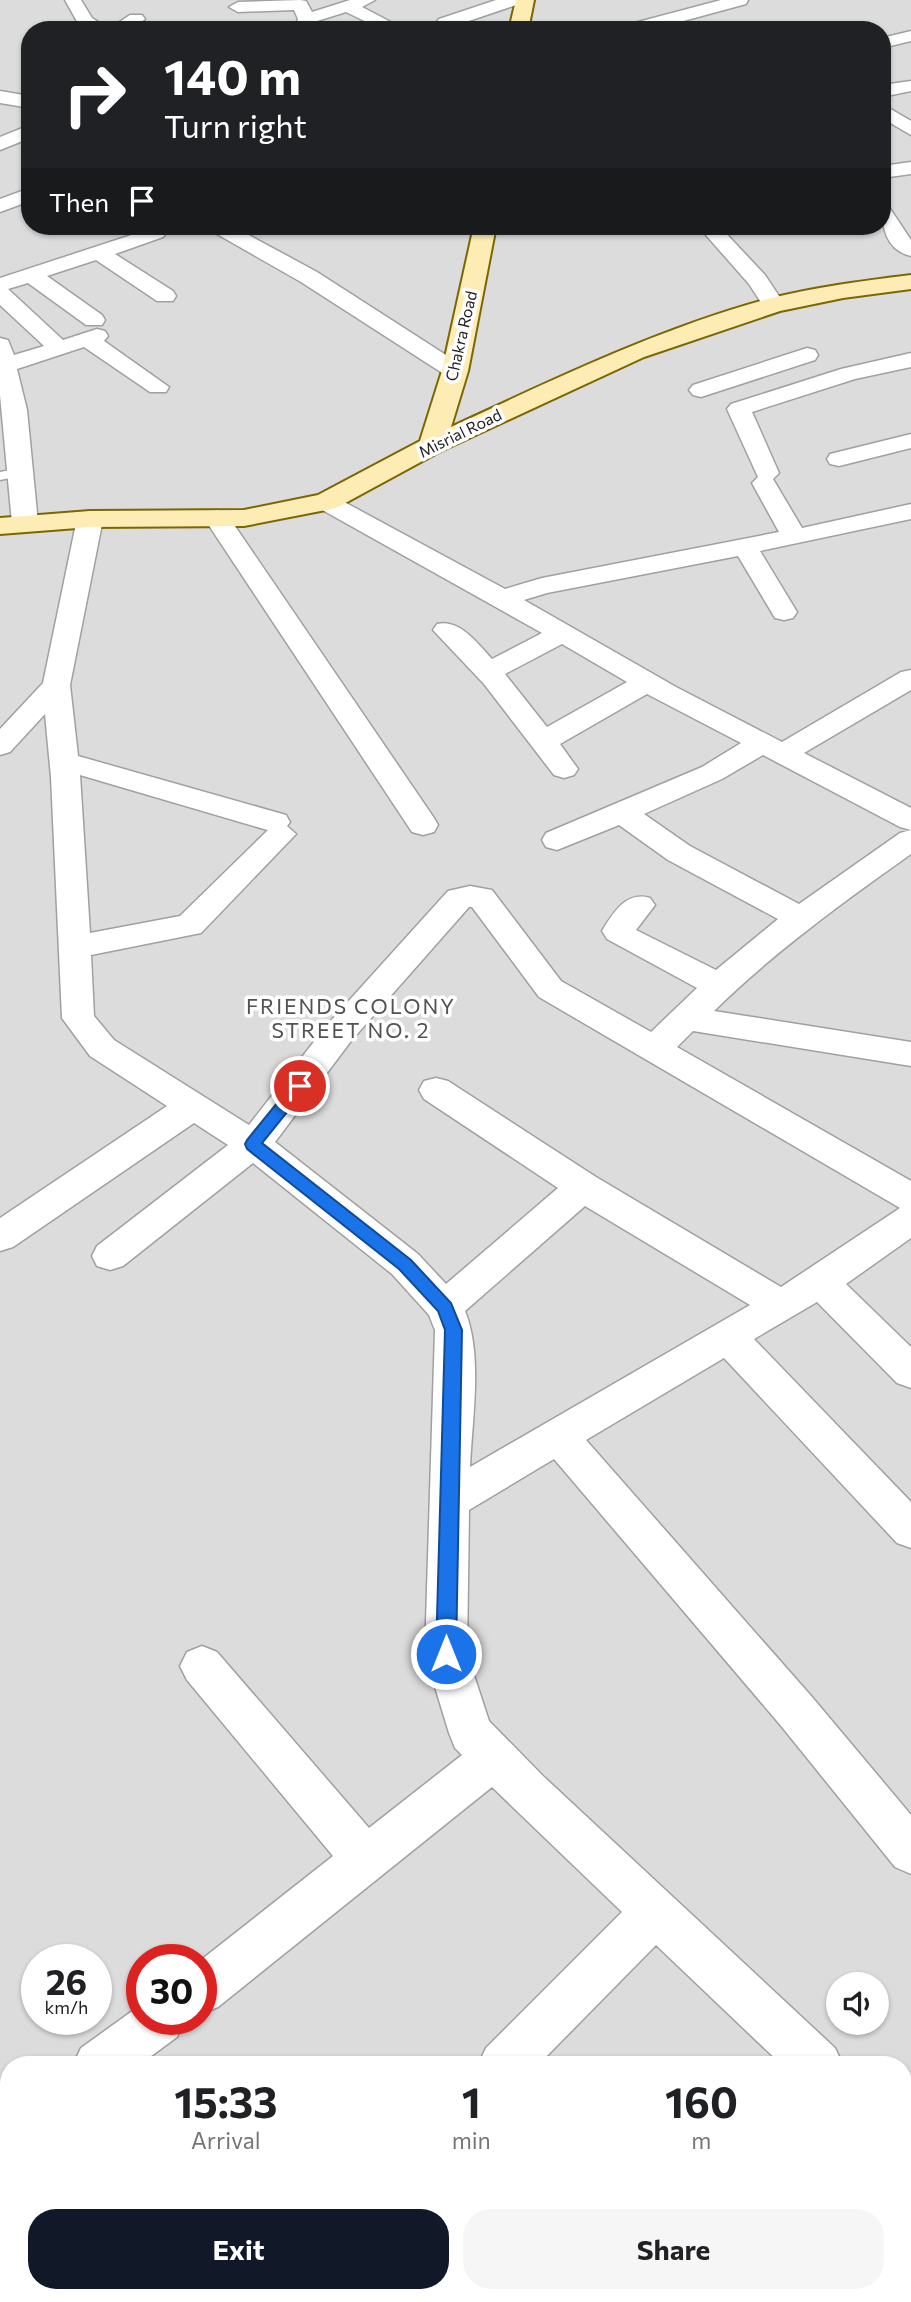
<!DOCTYPE html>
<html lang="en">
<head>
<meta charset="utf-8">
<style>
  :root { --surface:#fff; --page:#f6f6f6; --text:#202124; --muted:#757577; --accent:#111827 }
  body { margin:0; font-family:Commissioner,sans-serif; background:var(--page); color:var(--text); height:100vh; display:flex; flex-direction:column; font-size:26px; white-space:nowrap }
  * { box-sizing:border-box; margin:0 }
  p { font-size:23px; color:var(--muted) }
  .icon { flex:none; width:38px; height:38px; fill:none; stroke:currentColor; stroke-width:2; stroke-linecap:round; stroke-linejoin:round }
  .map { position:relative; flex:1; overflow:hidden }
  .details { position:absolute; left:0px; top:2056px; width:912px; height:247px; display:flex; flex-direction:column; background:var(--surface); border-radius:28px 28px 0 0; box-shadow:0 2px 5px #0004 }
  .details>* { flex:none }
  .top-card { position:absolute; left:21px; top:21px; width:870px; height:214px; border-radius:28px; box-shadow:0 2px 5px #0004; background:#202124; color:#fff; overflow:hidden }
  .tools { position:absolute; left:826px; top:1972px; display:grid; gap:14px }
  .tools a { display:grid; place-items:center; width:63px; height:63px; border-radius:50%; background:var(--surface); box-shadow:0 2px 5px #0004; font-size:35px }
  .speed { position:absolute; left:21px; top:1944px; display:flex; gap:14px; font-size:35px; font-weight:700; text-align:center }
  .speed>* { display:grid; place-content:center; width:91px; height:91px; border-radius:50%; background:var(--surface); box-shadow:0 2px 5px #0004; line-height:1 }
  .speed small { font-size:18px; font-weight:400 }
  .speed .limit { border:10px solid #d22; background:#fff; color:#111 }
  .pin { position:absolute; display:grid; place-items:center; width:60px; height:60px; color:#fff; margin:-30px; border:4px solid #fff; border-radius:50%; box-shadow:0 2px 7px #0007 }
  .me { position:absolute; width:77px; margin:-38px; rotate:0deg; stroke-linejoin:round; filter:drop-shadow(0 0 5px #0008) }
  .turn { display:flex; align-items:center; gap:24px; height:147px; padding:0 28px; font-size:32px }
  .turn .icon { width:91px; height:91px; stroke-width:2.5 }
  .turn b { display:block; font-size:49px; line-height:60px }
  .then { display:flex; align-items:center; height:66px; padding:0 28px; background:#0003; gap:14px; font-size:26px }
  .eta { display:flex; justify-content:space-evenly; align-items:center; height:119px; text-align:center }
  .eta b { font-size:42px; font-weight:700; line-height:49px }
  .cta { display:flex; gap:14px; margin-top:auto; padding:14px 28px }
  .cta a { flex:1; height:80px; border-radius:28px; background:var(--accent); color:#fff; font-size:28px; font-weight:700; line-height:80px; text-align:center }
  .cta a+a { background:var(--page); color:var(--text) }
  .map>svg:first-child { display:block }
  .residential { fill:#dddcdc; fill-rule:evenodd }
  .lines { fill:none; stroke-linecap:round; stroke-linejoin:round }
  .service-casing { stroke:#a0a0a0; stroke-width:3 }
  .minor-casing { stroke:#a0a0a0; stroke-width:3 }
  .secondary-casing { stroke:#7c6600; stroke-width:4 }
  .service { fill:#fff; fill-rule:evenodd }
  .minor { fill:#fff; fill-rule:evenodd }
  .secondary { fill:#fdedb5; fill-rule:evenodd }
  .route { fill:#1a73e8; stroke:#114b97; stroke-width:2 }
  .labels { text-anchor:middle; stroke-width:7; stroke-linejoin:round; paint-order:stroke }
  .far-street-label { font-size:16px; fill:#1f1f1f; stroke:#fff }
  .neighbourhood-label { font-size:21px; letter-spacing:2px; fill:#525252; stroke:#fff }
</style>
</head>
<body>
<div class="map">
<svg width="911" height="2302" viewBox="0 0 911 2302">
  <rect width="100%" height="100%" fill="#f0e9e4"/>
  <path class="residential" d="M 0,0 L 911,0 L 911,2302 L 0,2302 ZM 30,30 L 882,30 L 882,226 L 30,226 ZM 37,1960 L 96,1960 L 96,2020 L 37,2020 ZM 142,1960 L 201,1960 L 201,2020 L 142,2020 ZM 838,1984 L 877,1984 L 877,2023 L 838,2023 ZM 9,2065 L 903,2065 L 903,2294 L 9,2294 Z"/>
  <g class="lines">
    <g class="service-casing">
      <path id="service" d="M 21,468 L 27,472 L 25,475 L 0,480 L 0,472 Z"/>
    </g>
    <g class="minor-casing">
      <g id="minor">
        <path d="M 65,0 L 81,0 L 92,18 L 109,29 L 130,15 L 142,15 L 145,19 L 130,30 L 88,30 L 79,25 Z"/>
        <path d="M 300,0 L 306,1 L 312,12 L 350,0 L 375,0 L 362,7 L 406,30 L 383,30 L 346,12 L 314,22 L 312,30 L 294,30 L 298,19 L 294,10 L 238,12 L 229,7 L 238,2 Z"/>
        <path d="M 496,0 L 521,0 L 519,4 L 451,27 L 445,28 L 436,23 L 439,19 Z"/>
        <path d="M 721,0 L 748,0 L 746,4 L 650,30 L 620,30 L 623,26 Z"/>
        <path d="M 911,31 L 911,41 L 882,48 L 882,38 Z"/>
        <path d="M 911,81 L 911,91 L 882,97 L 882,85 Z"/>
        <path d="M 0,91 L 30,96 L 30,108 L 0,103 Z"/>
        <path d="M 882,104 L 911,121 L 911,135 L 882,118 Z"/>
        <path d="M 30,125 L 30,138 L 0,150 L 0,137 Z"/>
        <path d="M 911,162 L 911,174 L 882,178 L 882,166 Z"/>
        <path d="M 30,188 L 30,201 L 0,212 L 0,199 Z"/>
        <path d="M 882,205 L 889,207 L 911,240 L 911,256 C 885,250 882,226 882,205 Z"/>
        <path d="M 207,226 L 232,226 L 317,272 L 463,366 L 466,371 L 463,376 L 447,376 L 301,282 L 210,230 Z"/>
        <path d="M 698,226 L 719,226 L 765,275 L 785,305 L 782,310 L 766,310 L 749,284 Z"/>
        <path d="M 156,227 L 163,229 L 166,233 L 163,237 L 115,254 L 173,291 L 176,296 L 173,301 L 157,301 L 96,260 L 47,276 L 102,315 L 105,320 L 102,325 L 86,325 L 28,283 L 8,289 L 63,340 L 97,329 L 105,331 L 108,336 L 104,341 L 169,387 L 166,392 L 150,392 L 84,347 L 17,369 L 27,410 L 38,523 L 34,528 L 25,531 L 16,528 L 12,523 L 0,395 L 0,338 L 8,340 L 14,355 L 44,346 L 0,305 L 0,278 Z"/>
        <path d="M 807,348 L 815,350 L 818,355 L 815,360 L 701,397 L 693,395 L 689,390 L 693,385 Z"/>
        <path d="M 911,353 L 911,367 L 855,379 L 752,412 L 779,473 L 773,479 L 802,528 L 911,504 L 911,519 L 760,551 L 797,612 L 793,618 L 784,620 L 775,618 L 738,556 L 547,593 L 524,600 L 676,687 L 782,742 L 901,672 L 911,670 L 911,690 L 804,753 L 911,808 L 911,830 L 900,827 L 763,755 L 722,779 L 644,814 L 690,846 L 799,904 L 900,833 L 911,830 L 911,854 C 842,903 774,952 714,1011 L 911,1042 L 911,1066 L 693,1031 L 677,1047 L 911,1181 L 911,1238 L 846,1284 L 911,1347 L 911,1388 L 897,1383 L 817,1302 L 754,1339 L 911,1502 L 911,1548 L 897,1543 L 724,1358 L 586,1440 L 812,1697 L 911,1815 L 911,1874 L 895,1867 L 782,1727 L 554,1459 L 469,1510 L 467,1654 L 489,1721 L 543,1776 L 835,2048 L 843,2065 L 782,2065 L 656,1945 L 538,2065 L 478,2065 L 486,2048 L 622,1912 L 492,1787 L 218,2007 L 201,2014 L 201,1960 L 333,1856 L 187,1680 L 180,1666 L 187,1652 L 202,1646 L 217,1652 L 369,1828 L 462,1755 L 455,1748 L 449,1733 L 425,1654 L 435,1330 L 429,1315 L 392,1274 L 253,1163 L 123,1266 L 110,1270 L 97,1266 L 92,1256 L 97,1246 L 228,1145 L 194,1123 L 13,1247 L 0,1251 L 0,1218 L 167,1106 L 90,1056 L 62,1018 L 51,777 L 45,714 L 10,752 L 0,755 L 0,729 L 43,683 L 77,519 L 81,514 L 90,511 L 99,514 L 103,519 L 70,685 L 78,756 L 286,815 L 290,822 L 287,826 L 296,834 L 201,933 L 91,955 L 94,1016 L 114,1040 L 249,1125 L 327,1025 L 448,891 L 470,886 L 492,890 L 561,981 L 651,1032 L 697,988 L 607,939 L 602,931 C 614,912 626,891 650,898 L 655,905 L 636,930 L 716,970 L 778,919 L 668,860 L 619,825 L 557,850 L 546,847 L 542,840 L 546,833 L 702,767 L 741,743 L 647,694 L 560,744 L 578,769 L 574,775 L 564,778 L 554,775 L 484,684 L 433,630 L 437,624 C 460,619 477,643 492,659 L 542,633 L 317,507 L 314,502 L 317,497 L 326,495 L 335,497 L 505,589 L 542,578 L 779,532 L 752,483 L 758,477 L 727,409 L 731,404 L 841,369 ZM 562,644 L 627,682 L 547,727 L 505,674 ZM 80,775 L 264,829 L 268,830 L 180,916 L 90,933 ZM 469,907 L 472,907 L 539,997 L 900,1208 L 781,1287 L 596,1177 L 448,1081 L 436,1078 L 424,1081 L 419,1090 L 424,1099 L 558,1188 L 446,1284 L 418,1254 L 275,1142 L 351,1041 ZM 585,1206 L 750,1305 L 470,1467 C 472,1420 483,1355 465,1311 Z"/>
        <path d="M 911,434 L 911,448 L 839,466 L 830,464 L 827,459 L 830,454 Z"/>
        <path d="M 217,510 L 226,513 L 434,818 L 438,825 L 434,832 L 423,835 L 412,832 L 204,518 L 208,513 Z"/>
        <path d="M 142,2004 L 142,2020 L 184,2020 L 177,2037 L 139,2065 L 73,2065 L 81,2048 Z"/>
        <path d="M 9,2105 L 9,2159 L 0,2162 L 0,2109 Z"/>
        <path d="M 903,2120 L 911,2123 L 911,2178 L 903,2175 Z"/>
        <path d="M 0,2177 L 9,2181 L 9,2242 L 0,2238 Z"/>
        <path d="M 33,2294 L 87,2294 L 91,2302 L 36,2302 Z"/>
        <path d="M 244,2294 L 301,2294 L 298,2302 L 240,2302 Z"/>
        <path d="M 668,2294 L 726,2294 L 723,2302 L 664,2302 Z"/>
      </g>
    </g>
    <g class="secondary-casing">
      <g id="secondary">
        <path d="M 516,0 L 534,0 L 528,30 L 509,30 Z"/>
        <path d="M 474,226 L 496,226 L 468,371 L 451,427 C 555,379 658,329 768,299 C 815,287 863,281 911,275 L 911,289 L 843,298 L 780,311 L 644,357 L 441,451 L 336,508 L 244,526 L 90,527 L 0,534 L 0,518 L 90,511 L 244,510 L 318,495 L 420,441 L 442,371 Z"/>
      </g>
    </g>
    <use href="#service" class="service"/>
    <use href="#minor" class="minor"/>
    <use href="#secondary" class="secondary"/>
  </g>
  <path class="route" d="M 300,1080 L 305,1082 L 308,1086 L 305,1090 L 262,1143 L 411,1260 L 451,1303 L 462,1330 L 456,1654 L 453,1660 L 446,1663 L 439,1660 L 436,1654 L 445,1330 L 438,1311 L 399,1269 L 247,1149 L 245,1144 L 247,1140 L 294,1082 Z"/>
  <g class="labels">
    <g class="far-street-label">
      <text transform="translate(461 336) rotate(-77)" y="6">Chakra Road</text>
      <text transform="translate(460 433) rotate(-26)" y="6">Misrial Road</text>
    </g>
    <g class="neighbourhood-label">
      <text x="351" y="1014">FRIENDS COLONY<tspan x="351" dy="24">STREET NO. 2</tspan></text>
    </g>
  </g>
</svg>
<div class="tools">
<a><svg class="icon" aria-label="sound" viewBox="0 0 24 24"><path d="M4 9h4l5-4v14l-5-4H4zM17 9q2 3 0 6"/></svg></a>
</div>
<div class="speed"><div>26<small>km/h</small></div><div class="limit">30</div></div>
<div class="pin" style="left:300px;top:1086px;background:#d93025"><svg class="icon" aria-label="arrive" viewBox="0 0 24 24"><path d="M6 21V4h12l-3 4 3 4H6"/></svg></div>
<svg class="me" style="left:446px;top:1654px" viewBox="-20 -20 40 40"><circle r="17" fill="#1a73e8" stroke="#fff" stroke-width="3"/><path d="M0-11L8 9 0 5-8 9z" fill="#fff"/></svg>
<div class="top-card">
<div class="turn"><svg class="icon" aria-label="right" viewBox="0 0 24 24"><path d="M7 20v-9h11M14 6l5 5-5 5"/></svg><div><b>140 m</b>Turn right</div></div>
<div class="then">Then<svg class="icon" aria-label="arrive" viewBox="0 0 24 24"><path d="M6 21V4h12l-3 4 3 4H6"/></svg></div>
</div>
<section class="details">
<div class="eta">
<div><b>15:33</b><p>Arrival</p></div>
<div><b>1</b><p>min</p></div>
<div><b>160</b><p>m</p></div>
</div>
<div class="cta"><a>Exit</a><a>Share</a></div>
</section>
</div>
</body>
</html>
